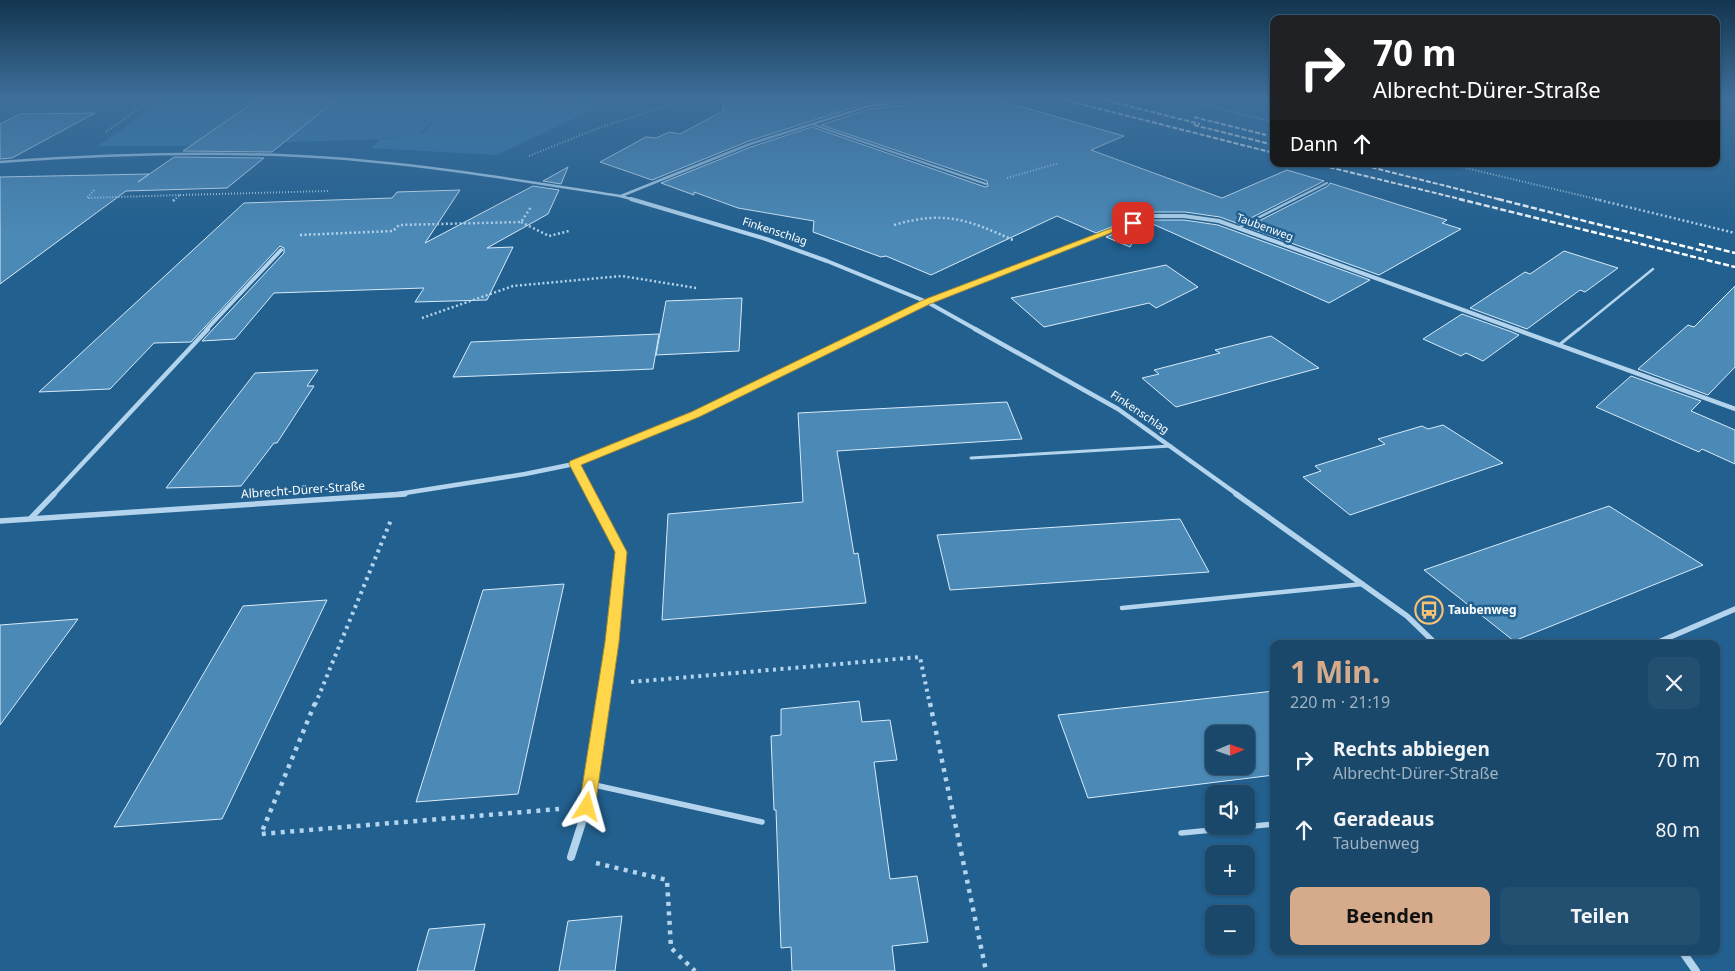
<!DOCTYPE html>
<html lang="de">
<head>
<meta charset="utf-8">
<style>
  :root { --surface:#1a486b; --page:#234f71; --text:#f1f3f6; --muted:#9fb2c1; --line:#38607e; --accent:#d6ab8b }
  body { margin:0; font-family:"Noto Sans",sans-serif; background:var(--page); color:var(--text); height:100vh; display:flex; flex-direction:column; font-size:19px; white-space:nowrap }
  * { box-sizing:border-box; margin:0 }
  p { font-size:16px; color:var(--muted) }
  .icon { flex:none; width:28px; height:28px; fill:none; stroke:currentColor; stroke-width:2; stroke-linecap:round; stroke-linejoin:round }
  .map { position:relative; flex:1; overflow:hidden }
  .sheet { position:absolute; left:1270px; top:640px; width:450px; height:315px; display:flex; flex-direction:column; background:var(--surface); border-radius:10px; box-shadow:0 1px 4px #0004,0 0 0 1px var(--line) }
  .sheet>* { flex:none }
  .top-card { position:absolute; left:1270px; top:15px; width:450px; height:152px; border-radius:10px; box-shadow:0 1px 4px #0004,0 0 0 1px var(--line); background:#202124; color:#fff; overflow:hidden }
  .needle { width:32px; rotate:88deg }
  .tools { position:absolute; left:1205px; top:725px; display:grid; gap:10px }
  .tools a { display:grid; place-items:center; width:50px; height:50px; border-radius:10px; background:var(--surface); box-shadow:0 1px 4px #0004,0 0 0 1px var(--line); font-size:25px }
  .pin { position:absolute; display:grid; place-items:center; width:42px; height:42px; color:#fff; margin:-21px; border-radius:10px; box-shadow:0 2px 8px #0006 }
  .me { position:absolute; width:55px; margin:-28px; rotate:8deg; stroke-linejoin:round; filter:drop-shadow(0 0 4px #0008) }
  .turn { display:flex; align-items:center; gap:18px; height:105px; padding:0 20px; font-size:22px }
  .turn .icon { width:65px; height:65px; stroke-width:2.5 }
  .turn b { display:block; font-size:35px; line-height:42px }
  .then { display:flex; align-items:center; height:48px; padding:0 20px; background:#0003; gap:10px; font-size:19px }
  .round { display:grid; place-items:center; flex:none; width:52px; height:52px; border-radius:10px; background:var(--page) }
  .summary { display:flex; align-items:center; justify-content:space-between; height:85px; padding:0 20px }
  h1 { font-size:30px; font-weight:700; line-height:38px; color:var(--accent) }
  .action { display:flex; gap:10px; margin-top:auto; padding:10px 20px }
  .action a { flex:1; height:58px; border-radius:10px; background:var(--accent); color:#111; font-size:20px; font-weight:700; line-height:58px; text-align:center }
  .action a+a { background:var(--page); color:var(--text) }
  ul { padding:0; list-style:none }
  li { display:flex; align-items:center; gap:15px; height:70px; padding:0 20px }
  li div { flex:1 }
  li b { display:block; font-size:19px }
  li em { font-style:normal }
  .map>svg:first-child { display:block }
  .green { fill:#3379ab }
  .building { fill:#4b89b6; stroke:#d8ebf9; fill-rule:evenodd }
  .lines { fill:none; stroke-linecap:round; stroke-linejoin:round }
  .path-far3 { stroke:#b3d4ec; stroke-width:2; stroke-dasharray:1 2; stroke-linecap:butt }
  .path-far2 { stroke:#b3d4ec; stroke-width:2.5; stroke-dasharray:2 2.5; stroke-linecap:butt }
  .path-far1 { stroke:#b3d4ec; stroke-width:4; stroke-dasharray:3 4.5; stroke-linecap:butt }
  .path { stroke:#b3d4ec; stroke-width:4.5; stroke-dasharray:4 5.5; stroke-linecap:butt }
  .service-far4 { stroke:#b3d4ec; stroke-width:2 }
  .service-far3 { stroke:#b3d4ec; stroke-width:2.5 }
  .service-far2 { stroke:#b3d4ec; stroke-width:3 }
  .service-far1 { stroke:#b3d4ec; stroke-width:4.5 }
  .service { stroke:#b3d4ec; stroke-width:5.5 }
  .minor-far4 { stroke:#b3d4ec; stroke-width:2.5 }
  .minor-far3 { stroke:#b3d4ec; stroke-width:4 }
  .minor-far2 { stroke:#b3d4ec; stroke-width:4.5 }
  .minor-far1 { stroke:#b3d4ec; stroke-width:5.5 }
  .minor { stroke:#b3d4ec; stroke-width:8 }
  .rail-far1 { stroke:#fff; stroke-width:2; stroke-dasharray:5 2; stroke-linecap:butt }
  .rail { stroke:#fff; stroke-width:2.5; stroke-dasharray:6 2.5; stroke-linecap:butt }
  .route { fill:#ffd54a; stroke:#a68a30 }
  .labels { text-anchor:middle; stroke-width:5; stroke-linejoin:round; paint-order:stroke }
  .far-street-label { font-size:11px; fill:#fff; stroke:#22608f }
  .street-label { font-size:12px; fill:#fff; stroke:#22608f }
  .poi-label { font-size:12px; font-weight:bold; fill:#fff; stroke:#22608f; text-anchor:start }
</style>
</head>
<body>
<div class="map">
<svg width="1735" height="971" viewBox="0 0 1735 971">
  <rect width="100%" height="100%" fill="#22608f"/>
  <g class="green">
    <path d="M 166,98 L 596,98 L 450,102 L 420,133 L 382,139 L 173,146 L 98,146 Z"/>
    <path d="M 597,100 L 593,109 L 497,155 L 371,148 L 380,140 L 423,133 L 450,103 Z"/>
  </g>
  <g class="building">
    <path d="M 260,98 L 338,98 L 272,152 L 183,151 Z"/>
    <path d="M 725,98 L 991,98 L 1124,136 L 1091,150 L 1222,198 L 1287,170 L 1324,181 L 1239,224 L 1220,217 L 1185,212 L 1150,212 L 1096,233 L 1057,216 L 931,275 L 886,256 L 881,257 L 813,232 L 814,221 L 738,208 L 694,192 L 694,195 L 661,183 L 751,147 L 812,127 L 985,187 L 988,186 L 987,181 L 821,125 L 870,109 L 905,105 L 907,102 L 905,99 L 868,103 L 749,141 L 652,180 L 600,162 L 646,137 L 656,138 L 669,132 L 680,134 L 723,111 Z"/>
    <path d="M 95,113 L 12,158 L 0,159 L 0,124 L 20,114 Z"/>
    <path d="M 174,157 L 264,158 L 227,188 L 126,191 L 0,284 L 0,177 L 149,174 L 138,182 Z"/>
    <path d="M 568,167 L 561,184 L 543,181 Z"/>
    <path d="M 1330,183 L 1447,220 L 1442,223 L 1461,229 L 1379,275 L 1247,227 L 1328,186 Z"/>
    <path d="M 533,186 L 559,190 L 548,214 L 487,248 L 513,247 L 487,300 L 415,302 L 424,288 L 274,293 L 235,339 L 202,341 L 284,253 L 284,248 L 280,246 L 191,342 L 154,343 L 110,389 L 39,392 L 244,203 L 392,198 L 397,192 L 460,190 L 425,243 Z"/>
    <path d="M 1151,220 L 1184,220 L 1218,225 L 1370,280 L 1329,303 L 1146,221 Z"/>
    <path d="M 1144,222 L 1130,247 L 1106,237 Z"/>
    <path d="M 1564,251 L 1618,268 L 1585,292 L 1580,290 L 1527,329 L 1470,308 L 1525,272 L 1530,274 Z"/>
    <path d="M 1166,265 L 1198,287 L 1156,308 L 1149,303 L 1044,327 L 1011,298 Z"/>
    <path d="M 1735,286 L 1735,367 L 1708,395 L 1638,369 L 1688,325 L 1694,327 Z"/>
    <path d="M 742,298 L 739,351 L 656,355 L 666,301 Z"/>
    <path d="M 1462,314 L 1512,332 L 1519,335 L 1483,361 L 1466,353 L 1461,356 L 1423,339 Z"/>
    <path d="M 659,334 L 653,369 L 453,377 L 471,342 Z"/>
    <path d="M 1271,336 L 1319,368 L 1176,407 L 1142,378 L 1159,374 L 1154,370 L 1220,353 L 1215,350 Z"/>
    <path d="M 318,370 L 307,386 L 314,386 L 277,443 L 274,443 L 241,486 L 166,488 L 255,373 Z"/>
    <path d="M 1631,376 L 1701,401 L 1691,411 L 1735,430 L 1735,464 L 1702,449 L 1699,452 L 1596,407 Z"/>
    <path d="M 1007,402 L 1022,439 L 837,451 L 854,554 L 858,553 L 866,603 L 662,620 L 668,514 L 803,502 L 798,413 Z"/>
    <path d="M 1443,425 L 1503,463 L 1350,515 L 1303,477 L 1321,471 L 1315,466 L 1385,444 L 1378,439 L 1422,426 L 1428,429 Z"/>
    <path d="M 1609,506 L 1703,565 L 1514,641 L 1424,570 Z"/>
    <path d="M 1180,519 L 1209,572 L 950,590 L 937,535 Z"/>
    <path d="M 564,584 L 518,794 L 416,802 L 483,590 Z"/>
    <path d="M 327,600 L 222,819 L 114,827 L 243,606 Z"/>
    <path d="M 78,619 L 0,725 L 0,625 Z"/>
    <path d="M 1274,691 L 1274,775 L 1088,798 L 1058,715 ZM 1214,734 L 1246,734 L 1246,766 L 1214,766 Z"/>
    <path d="M 859,701 L 862,722 L 890,720 L 897,760 L 874,762 L 890,879 L 917,876 L 928,942 L 892,946 L 895,971 L 792,971 L 791,947 L 781,948 L 776,810 L 774,810 L 771,736 L 781,735 L 781,709 Z"/>
    <path d="M 622,916 L 615,971 L 559,971 L 568,921 Z"/>
    <path d="M 485,924 L 474,971 L 417,971 L 429,929 Z"/>
  </g>
  <g class="lines">
    <g class="path-far3">
      <path d="M 1175,98 L 1274,122"/>
      <path d="M 106,132 L 153,98"/>
      <path d="M 529,156 L 601,127 L 693,98"/>
      <path d="M 1449,164 L 1600,200"/>
      <path d="M 1007,178 L 1059,163"/>
      <path d="M 94,190 L 87,198 L 180,195 L 174,200"/>
      <path d="M 180,195 L 328,191"/>
    </g>
    <g class="path-far2">
      <path d="M 1595,199 L 1735,233"/>
      <path d="M 173,201 L 175,199"/>
      <path d="M 521,222 L 549,236 L 569,231"/>
      <path d="M 894,225 C 945,210 969,220 1015,241"/>
      <path d="M 300,235 L 393,231 L 399,225 L 521,222 L 531,207"/>
      <path d="M 422,318 L 513,286 L 622,276 L 696,288"/>
    </g>
    <g class="path-far1">
      <path d="M 631,682 L 920,657 L 930,705"/>
      <path d="M 315,705 L 391,520"/>
    </g>
    <g class="path">
      <path d="M 315,703 L 261,834 L 559,809"/>
      <path d="M 930,703 L 986,971"/>
      <path d="M 596,863 L 667,880 L 671,948 L 695,971"/>
    </g>
    <g class="service-far4">
      <path d="M 814,125 L 986,184"/>
      <path d="M 1293,200 L 1327,183"/>
    </g>
    <g class="service-far3">
      <path d="M 1238,228 L 1295,199"/>
      <path d="M 1578,330 L 1653,269"/>
    </g>
    <g class="service-far2">
      <path d="M 1559,345 L 1579,329"/>
      <path d="M 971,458 L 1171,446"/>
    </g>
    <path class="service-far1" d="M 1122,608 L 1363,584"/>
    <g class="service">
      <path d="M 590,784 L 762,822"/>
      <path d="M 1181,833 L 1274,824"/>
    </g>
    <g class="minor-far4">
      <path d="M 0,162 C 110,154 221,150 332,158 C 429,165 524,181 620,196 L 635,200"/>
      <path d="M 621,196 L 750,144 L 869,106 L 904,102"/>
    </g>
    <g class="minor-far3">
      <path d="M 631,199 L 766,239 L 827,261 L 927,302 L 977,330"/>
      <path d="M 206,330 L 281,250"/>
      <path d="M 870,330 L 927,302 L 1150,216 L 1184,216 L 1219,221 L 1518,330"/>
    </g>
    <g class="minor-far2">
      <path d="M 975,329 L 1118,409 L 1238,495"/>
      <path d="M 1515,329 L 1735,409"/>
      <path d="M 574,464 L 590,495"/>
      <path d="M 53,495 L 208,329"/>
      <path d="M 392,495 L 525,474 L 574,464 L 695,415 L 872,329"/>
    </g>
    <g class="minor-far1">
      <path d="M 590,494 L 621,552 L 612,642 L 603,705"/>
      <path d="M 1236,494 L 1407,616 L 1436,644"/>
      <path d="M 31,518 L 54,494"/>
      <path d="M 0,521 L 405,494"/>
      <path d="M 1654,644 L 1735,609"/>
    </g>
    <g class="minor">
      <path d="M 571,857 L 587,807 L 603,703"/>
      <path d="M 1682,951 L 1696,971"/>
    </g>
    <g class="rail-far1">
      <path d="M 1057,98 L 1274,153"/>
      <path d="M 1096,98 L 1200,124"/>
      <path d="M 1194,117 L 1266,135"/>
      <path d="M 1194,125 L 1274,145"/>
      <path d="M 1316,164 L 1464,200"/>
      <path d="M 1358,164 L 1502,200"/>
    </g>
    <g class="rail">
      <path d="M 1459,199 L 1735,267"/>
      <path d="M 1498,199 L 1707,252"/>
      <path d="M 1699,244 L 1735,253"/>
    </g>
  </g>
  <linearGradient id="sky" x2="0" y2="1"><stop stop-color="#13354f"/><stop offset="0.42" stop-color="#3e6f9b"/><stop offset="1" stop-color="#3e6f9b" stop-opacity="0"/></linearGradient>
  <rect width="1735" height="234" fill="url(#sky)"/>
  <path class="route" d="M 1130,221 L 1136,223 L 930,304 L 699,417 L 581,465 L 627,552 L 619,642 L 595,807 L 593,812 L 587,814 L 582,812 L 579,807 L 605,642 L 615,552 L 569,464 L 570,461 L 691,412 L 923,300 Z"/>
  <defs>
    <g id="bus-ring" transform="scale(1.4375)"><circle r="9.5" fill="#22608f" stroke="#f8c175" stroke-width="1.5"/><path d="M-5-6H5V4H4V6H2V4H-2V6H-4V4H-5ZM-3.5-4V0h7V-4ZM-3.5 1.2v1.5H-2V1.2ZM2 1.2v1.5H3.5V1.2Z" fill="#f8c175"/></g>
  </defs>
  <g fill-rule="evenodd">
    <use href="#bus-ring" x="1429" y="610"/>
  </g>
  <g class="labels">
    <g class="far-street-label">
      <text transform="translate(1265 227) rotate(20)" y="4">Taubenweg</text>
      <text transform="translate(775 231) rotate(18)" y="4">Finkenschlag</text>
      <text transform="translate(1140 412) rotate(34)" y="4">Finkenschlag</text>
    </g>
    <g class="street-label">
      <text transform="translate(303 490) rotate(-4)" y="4">Albrecht-Dürer-Straße</text>
    </g>
    <g class="poi-label">
      <text x="1448" y="614">Taubenweg</text>
    </g>
  </g>
</svg>
<div class="tools">
<a><svg class="needle" viewBox="-14 -14 28 28"><path d="M0-13l5 13h-10z" fill="#e53935"/><path d="M0 13l5-13h-10z" fill="#9fb2c1"/></svg></a>
<a><svg class="icon" aria-label="sound" viewBox="0 0 24 24"><path d="M4 9h4l5-4v14l-5-4H4zM17 9q2 3 0 6"/></svg></a>
<a>+</a>
<a>−</a>
</div>
<div class="pin" style="left:1133px;top:223px;background:#d93025"><svg class="icon" aria-label="arrive" viewBox="0 0 24 24"><path d="M6 21V4h12l-3 4 3 4H6"/></svg></div>
<svg class="me" style="left:587px;top:807px" viewBox="-20 -20 40 40"><path d="M0-17L14 15 0 8-14 15z" fill="#ffd54a" stroke="#fff" stroke-width="4"/></svg>
<div class="top-card">
<div class="turn"><svg class="icon" aria-label="right" viewBox="0 0 24 24"><path d="M7 20v-9h11M14 6l5 5-5 5"/></svg><div><b>70 m</b>Albrecht-Dürer-Straße</div></div>
<div class="then">Dann<svg class="icon" aria-label="ahead" viewBox="0 0 24 24"><path d="M12 20V5M6 11l6-6 6 6"/></svg></div>
</div>
<section class="sheet">
<div class="summary"><div><h1>1 Min.</h1><p>220 m · 21:19</p></div><a class="round"><svg class="icon" aria-label="close" viewBox="0 0 24 24"><path d="M6 6l12 12M18 6L6 18"/></svg></a></div>
<ul>
<li><svg class="icon" aria-label="right" viewBox="0 0 24 24"><path d="M7 20v-9h11M14 6l5 5-5 5"/></svg><div><b>Rechts abbiegen</b><p>Albrecht-Dürer-Straße</p></div><em>70 m</em></li>
<li><svg class="icon" aria-label="ahead" viewBox="0 0 24 24"><path d="M12 20V5M6 11l6-6 6 6"/></svg><div><b>Geradeaus</b><p>Taubenweg</p></div><em>80 m</em></li>
</ul>
<div class="action"><a>Beenden</a><a>Teilen</a></div>
</section>
</div>
</body>
</html>
